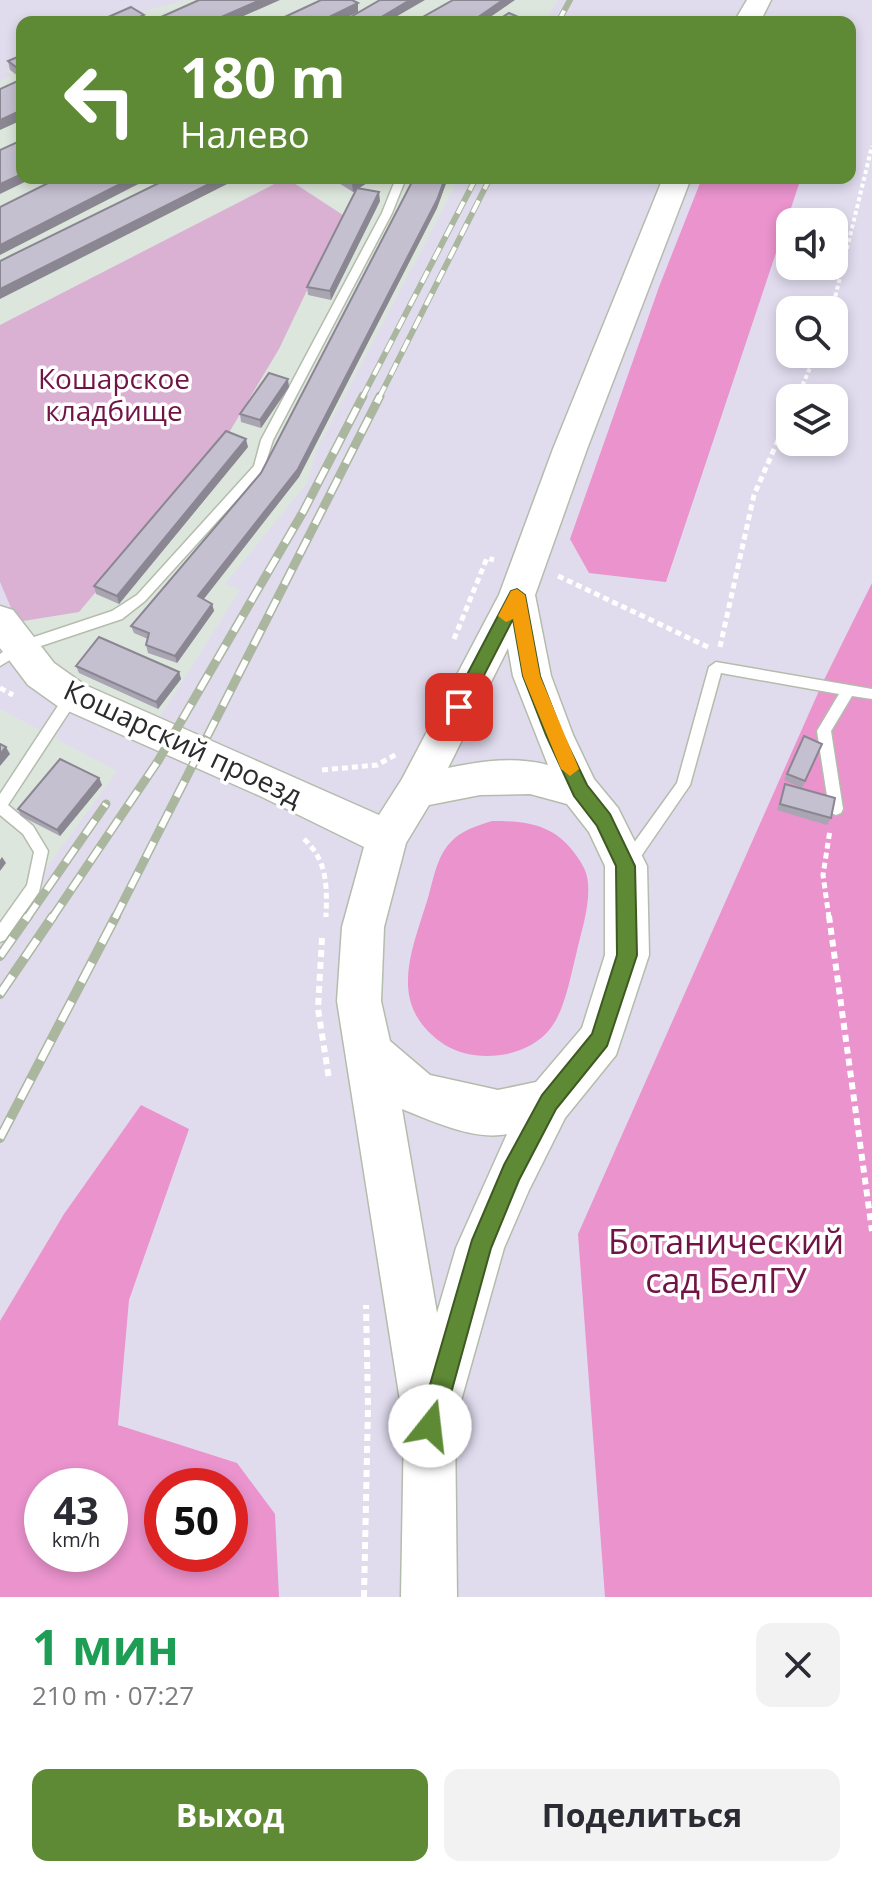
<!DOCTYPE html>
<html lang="ru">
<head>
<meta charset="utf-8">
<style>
  :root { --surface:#fff; --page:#f2f2f3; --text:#2b2b33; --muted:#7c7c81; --accent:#5f8a35 }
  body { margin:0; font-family:"Open Sans",sans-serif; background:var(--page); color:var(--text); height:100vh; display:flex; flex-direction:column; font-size:30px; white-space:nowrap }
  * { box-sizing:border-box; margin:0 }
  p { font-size:26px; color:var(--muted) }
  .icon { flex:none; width:44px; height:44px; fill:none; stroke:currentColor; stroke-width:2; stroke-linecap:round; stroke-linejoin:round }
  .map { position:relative; height:1597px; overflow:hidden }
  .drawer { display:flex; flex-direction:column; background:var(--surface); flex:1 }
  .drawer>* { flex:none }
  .guide { position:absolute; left:16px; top:16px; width:840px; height:168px; border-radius:16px; box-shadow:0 4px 12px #0003; background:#5f8a35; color:#fff; overflow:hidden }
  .controls { position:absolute; left:776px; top:208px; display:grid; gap:16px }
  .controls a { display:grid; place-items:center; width:72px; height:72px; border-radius:16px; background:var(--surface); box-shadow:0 4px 12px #0003; font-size:40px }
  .speed { position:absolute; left:24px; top:1468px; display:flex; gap:16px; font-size:40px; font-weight:700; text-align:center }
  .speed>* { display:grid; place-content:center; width:104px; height:104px; border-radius:50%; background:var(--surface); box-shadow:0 4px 12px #0003; line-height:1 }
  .speed small { font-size:20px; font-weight:400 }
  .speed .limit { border:12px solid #d22; background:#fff; color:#111 }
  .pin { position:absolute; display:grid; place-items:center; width:68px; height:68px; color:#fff; margin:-34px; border-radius:16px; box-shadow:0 4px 12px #0006 }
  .me { position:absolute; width:88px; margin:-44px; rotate:16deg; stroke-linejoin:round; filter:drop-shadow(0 0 6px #0008) }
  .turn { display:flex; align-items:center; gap:28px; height:168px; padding:0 32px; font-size:36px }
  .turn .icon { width:104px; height:104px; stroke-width:2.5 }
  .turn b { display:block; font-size:56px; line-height:68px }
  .round { display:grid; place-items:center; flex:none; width:84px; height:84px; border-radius:16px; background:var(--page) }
  .overview { display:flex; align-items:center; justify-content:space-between; height:136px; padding:0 32px }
  h1 { font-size:48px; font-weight:700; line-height:60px; color:#1e9e55 }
  .cta { display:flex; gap:16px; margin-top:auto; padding:16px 32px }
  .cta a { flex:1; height:92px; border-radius:16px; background:var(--accent); color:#fff; font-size:32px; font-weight:700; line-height:92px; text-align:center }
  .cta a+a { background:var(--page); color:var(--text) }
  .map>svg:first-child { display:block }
  .industrial { fill:#dde6dd }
  .green { fill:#ea93cd; fill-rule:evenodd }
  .cemetery { fill:#dab1d2 }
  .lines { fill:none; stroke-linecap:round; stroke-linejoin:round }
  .lane-casing { stroke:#b4bcac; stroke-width:3 }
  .secondary-casing { stroke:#b4bcac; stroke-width:3 }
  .path-far2 { stroke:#fff; stroke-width:4; stroke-dasharray:4 3; stroke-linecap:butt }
  .path-far1 { stroke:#fff; stroke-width:5; stroke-dasharray:6 4; stroke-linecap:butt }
  .path { stroke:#fff; stroke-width:6; stroke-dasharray:7 5; stroke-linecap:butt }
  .lane { fill:#fff; fill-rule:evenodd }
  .secondary { fill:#fff; fill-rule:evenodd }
  .rail-far2-casing { stroke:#aab79e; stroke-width:6 }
  .rail-far1-casing { stroke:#aab79e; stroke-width:9 }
  .rail-casing { stroke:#aab79e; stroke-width:10 }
  .rail-far2 { stroke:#fff; stroke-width:4; stroke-dasharray:13; stroke-linecap:butt }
  .rail-far1 { stroke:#fff; stroke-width:6; stroke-dasharray:17; stroke-linecap:butt }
  .rail { stroke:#fff; stroke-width:7; stroke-dasharray:22; stroke-linecap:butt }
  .wall { fill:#a9a5b3 }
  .shaded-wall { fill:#8a8692 }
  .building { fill:#c5c0d0; stroke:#8a8692; stroke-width:2 }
  .route { fill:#5f8a35; stroke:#3e5a22; stroke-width:2 }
  .slow { fill:#f59e0b }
  .labels { text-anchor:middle; stroke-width:7; stroke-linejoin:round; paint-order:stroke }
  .park-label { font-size:28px; fill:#701345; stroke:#fff }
  .street-label { font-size:28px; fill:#2b2b2b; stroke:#fff }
  .near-park-label { font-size:34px; fill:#701345; stroke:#fff }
</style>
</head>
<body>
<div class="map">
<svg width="872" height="1597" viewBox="0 0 872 1597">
  <rect width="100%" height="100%" fill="#e0dcee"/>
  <g class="industrial">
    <path d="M 187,0 L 558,0 L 544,22 L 113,22 L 132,14 Z"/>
    <path d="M 22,62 L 22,178 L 286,178 L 0,325 L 0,81 L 12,75 L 5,70 Z"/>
    <path d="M 289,178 L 459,178 L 317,449 L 307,483 L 225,584 L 240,590 L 151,731 L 34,662 L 17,622 L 79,612 L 342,215 Z"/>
    <path d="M 0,709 L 117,771 L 0,932 Z"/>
  </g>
  <g class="green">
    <path d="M 702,178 L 801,178 L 666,582 L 589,573 L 570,539 L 659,287 Z"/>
    <path d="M 872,583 L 872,1597 L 605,1597 L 578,1234 L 822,684 Z"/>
    <path d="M 492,821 C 525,821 552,824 573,851 C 581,862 587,870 588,883 C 590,907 581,932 576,955 C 570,978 565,1010 550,1029 C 527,1058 476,1064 445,1045 C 386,1006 411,953 428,898 C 433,881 437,856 450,843 C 461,830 477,826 492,821 Z"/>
    <path d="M 141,1105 L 189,1129 L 129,1300 L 118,1425 L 237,1463 L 275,1514 L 279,1597 L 0,1597 L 0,1321 L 64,1214 ZM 42,1486 L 110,1486 L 110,1554 L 42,1554 ZM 162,1486 L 230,1486 L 230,1554 L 162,1554 Z"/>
  </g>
  <path class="cemetery" d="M 286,178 L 343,215 L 279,349 L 227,436 L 79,612 L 17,622 L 0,582 L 0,325 Z"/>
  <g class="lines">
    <g class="lane-casing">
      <g id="lane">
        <path d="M 396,178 L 406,178 L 392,213 L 273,440 L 263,471 L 145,601 L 122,619 L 23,652 L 0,666 L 0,654 L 13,644 L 112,611 L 137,595 L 254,466 L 261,440 L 382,213 Z"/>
        <path d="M 716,662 L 872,689 L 872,699 L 852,696 L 831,731 L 843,809 L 841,813 L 836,815 L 831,813 L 829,809 L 817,731 L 839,694 L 721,673 L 690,785 L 633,868 L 628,869 L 623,868 L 621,863 L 623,858 L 677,783 L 709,667 Z"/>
        <path d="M 72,691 L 79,696 L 77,700 L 8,805 L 33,826 L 48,851 L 39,892 L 5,940 L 0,942 L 0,923 L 27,885 L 34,852 L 23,834 L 0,815 L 0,794 L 67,692 Z"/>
      </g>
    </g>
    <g class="secondary-casing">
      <g id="secondary">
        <path d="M 747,0 L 771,0 L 760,22 L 734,22 Z"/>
        <path d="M 663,178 L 691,178 L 587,449 L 535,595 L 551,676 L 573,735 L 594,779 L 618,808 L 647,866 L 649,955 L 616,1055 L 565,1118 L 529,1190 L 504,1248 L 455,1422 L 457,1597 L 401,1597 L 404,1426 L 337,1001 L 342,927 L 364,847 L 260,796 L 59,707 L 28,685 L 0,648 L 0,606 L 13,610 L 54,663 L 85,685 L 379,815 L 402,779 L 499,595 L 553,449 ZM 508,648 L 513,676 L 548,765 C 515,756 481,761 448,768 ZM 530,794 L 567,804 L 589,832 L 605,866 L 605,955 L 582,1028 L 536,1082 L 498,1090 L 430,1075 L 390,1041 L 381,1001 L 384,927 L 406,843 L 429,805 L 480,795 ZM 402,1109 C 432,1121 475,1141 507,1134 L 456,1248 L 437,1313 Z"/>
      </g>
    </g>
    <g class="path-far2">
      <path d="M 832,310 L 872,146"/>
      <path d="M 797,398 L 816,354"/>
    </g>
    <g class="path-far1">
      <path d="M 558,576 L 708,647"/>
      <path d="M 454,639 L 487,558 L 494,560"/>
      <path d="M 720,647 L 754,495 L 790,413"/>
      <path d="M 0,688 L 13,695"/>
      <path d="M 322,770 L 377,765 L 397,754"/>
      <path d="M 304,839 C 328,861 327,887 326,917"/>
      <path d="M 829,918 L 823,875 L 830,830"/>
    </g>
    <g class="path">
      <path d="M 829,916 L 872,1231"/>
      <path d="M 322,938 L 318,1009 L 329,1079"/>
      <path d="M 364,1597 L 368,1406 L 366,1305"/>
    </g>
    <use href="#lane" class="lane"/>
    <use href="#secondary" class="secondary"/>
    <g class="rail-far2-casing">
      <g id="rail-far2">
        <path d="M 558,22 L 570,0"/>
        <path d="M 362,398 L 476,178"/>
        <path d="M 379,398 L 490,178"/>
      </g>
    </g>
    <g class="rail-far1-casing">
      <g id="rail-far1">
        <path d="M 27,918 L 106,804"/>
        <path d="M 52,918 L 158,761 L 303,512 L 363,396"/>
        <path d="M 115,918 L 380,396"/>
      </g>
    </g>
    <g class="rail-casing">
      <g id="rail">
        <path d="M 0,956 L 28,916"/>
        <path d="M 0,994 L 53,916"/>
        <path d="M 0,1138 L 116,916"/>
      </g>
    </g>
    <use href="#rail-far2" class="rail-far2"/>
    <use href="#rail-far1" class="rail-far1"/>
    <use href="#rail" class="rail"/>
  </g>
  <g class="wall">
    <path d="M 22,55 L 22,79 L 10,70 L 8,61 Z"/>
    <path d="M 331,178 L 375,178 L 358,188 L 380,201 L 331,300 L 308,295 L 307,287 L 356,190 L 353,192 Z"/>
    <path d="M 414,178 L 448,178 L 437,208 L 299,477 L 203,599 L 212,604 L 214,611 L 177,663 L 148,653 L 146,645 L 148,639 L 134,633 L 131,626 L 261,473 Z"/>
    <path d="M 289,387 L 261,428 L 241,422 L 240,414 Z"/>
    <path d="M 248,447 L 119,604 L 96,594 L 94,586 Z"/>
    <path d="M 76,666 L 179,672 L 181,679 L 158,709 L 79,673 Z"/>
    <path d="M 804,736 L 822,744 L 802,788 L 784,780 Z"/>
    <path d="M 99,778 L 102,785 L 60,836 L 21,816 L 18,809 Z"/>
    <path d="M 785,784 L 831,818 L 827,825 L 777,810 Z"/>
  </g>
  <g class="shaded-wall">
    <path d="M 260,0 L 280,0 L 230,22 L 210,22 Z"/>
    <path d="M 410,0 L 425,0 L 387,22 L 373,22 Z"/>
    <path d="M 503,0 L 515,0 L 483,22 L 471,22 Z"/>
    <path d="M 358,3 L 358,12 L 337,22 L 319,22 Z"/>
    <path d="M 144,15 L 145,22 L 129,22 Z"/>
    <path d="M 22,110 L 22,120 L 0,130 L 0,120 Z"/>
    <path d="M 22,174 L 22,178 L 33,178 L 0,194 L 0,184 Z"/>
    <path d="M 132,178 L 150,178 L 0,255 L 0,245 Z"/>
    <path d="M 221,178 L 239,178 L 0,299 L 0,289 Z"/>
    <path d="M 361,178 L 375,178 L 353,192 L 352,183 Z"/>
    <path d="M 445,178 L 448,178 L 437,208 L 299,477 L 200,604 L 198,596 Z"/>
    <path d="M 379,192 L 380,201 L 331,300 L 330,291 Z"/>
    <path d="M 288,379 L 289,387 L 261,428 L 260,420 Z"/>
    <path d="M 246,439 L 248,447 L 119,604 L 117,596 Z"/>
    <path d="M 212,604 L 214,611 L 177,663 L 175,656 Z"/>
    <path d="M 179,672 L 181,679 L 158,709 L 156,702 Z"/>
    <path d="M 6,747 L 10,754 L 0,766 L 0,754 Z"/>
    <path d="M 99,778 L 102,785 L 60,836 L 57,830 Z"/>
    <path d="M 2,857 L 6,863 L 0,871 L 0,860 Z"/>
  </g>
  <g class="building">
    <path d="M 199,0 L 260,0 L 210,22 L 150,22 Z"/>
    <path d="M 321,0 L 352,0 L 358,3 L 319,22 L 274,22 Z"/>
    <path d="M 380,0 L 410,0 L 373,22 L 342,22 Z"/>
    <path d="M 453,0 L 503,0 L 471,22 L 414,22 Z"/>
    <path d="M 131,7 L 144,15 L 129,22 L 97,22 Z"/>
    <path d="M 509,13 L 530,22 L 495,22 Z"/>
    <path d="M 22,55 L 22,69 L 20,70 L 8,61 Z"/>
    <path d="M 22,79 L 22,110 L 0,120 L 0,89 Z"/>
    <path d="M 22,140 L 22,174 L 0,184 L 0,150 Z"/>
    <path d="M 58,178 L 132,178 L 0,245 L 0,207 Z"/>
    <path d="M 169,178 L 221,178 L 0,289 L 0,261 Z"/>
    <path d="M 344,178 L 361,178 L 352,183 Z"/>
    <path d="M 414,178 L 445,178 L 437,200 L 298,469 L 198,596 L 212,604 L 175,656 L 146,645 L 149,633 L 131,626 L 261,473 Z"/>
    <path d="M 357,188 L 379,192 L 330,291 L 307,287 Z"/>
    <path d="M 269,373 L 288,379 L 260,420 L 240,414 Z"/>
    <path d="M 226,431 L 246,439 L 117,596 L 94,586 Z"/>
    <path d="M 99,637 L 179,672 L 156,702 L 76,666 Z"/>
    <path d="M 804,736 L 822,744 L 805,781 L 787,774 Z"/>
    <path d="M 0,744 L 6,747 L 0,754 Z"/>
    <path d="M 60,759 L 99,778 L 57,830 L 18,809 Z"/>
    <path d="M 785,784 L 835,798 L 831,818 L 780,804 Z"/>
  </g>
  <path class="route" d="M 517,589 L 525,595 L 540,676 L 563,735 L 587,785 L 610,814 L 635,866 L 637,955 L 607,1046 L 556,1109 L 519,1180 L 491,1248 L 442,1426 L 438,1435 L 430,1438 L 421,1435 L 418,1426 L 472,1240 L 504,1165 L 542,1095 L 592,1034 L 617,955 L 616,866 L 597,826 L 574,796 L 546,735 L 523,676 L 513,619 L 465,712 L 459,714 L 450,707 L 511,591 Z"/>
  <path class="slow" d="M 517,589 L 525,595 L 540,676 L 579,769 L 570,776 L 561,769 L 523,676 L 513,619 L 506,622 L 498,616 L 511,591 Z"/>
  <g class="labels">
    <g class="park-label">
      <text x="114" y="389">Кошарское<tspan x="114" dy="32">кладбище</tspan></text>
    </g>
    <g class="street-label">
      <text transform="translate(183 743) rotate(25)" y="10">Кошарский проезд</text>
    </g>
    <g class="near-park-label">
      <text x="726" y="1254">Ботанический<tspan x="726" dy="39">сад БелГУ</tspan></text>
    </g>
  </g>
</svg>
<div class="controls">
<a><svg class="icon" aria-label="sound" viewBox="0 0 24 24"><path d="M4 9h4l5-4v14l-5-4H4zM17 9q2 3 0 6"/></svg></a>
<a><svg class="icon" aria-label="search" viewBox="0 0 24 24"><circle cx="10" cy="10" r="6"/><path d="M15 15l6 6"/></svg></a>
<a><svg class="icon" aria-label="layers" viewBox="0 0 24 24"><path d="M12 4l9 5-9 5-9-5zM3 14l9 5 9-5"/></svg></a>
</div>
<div class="speed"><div>43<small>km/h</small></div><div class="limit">50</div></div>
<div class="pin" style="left:459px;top:707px;background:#d93025"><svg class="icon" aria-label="arrive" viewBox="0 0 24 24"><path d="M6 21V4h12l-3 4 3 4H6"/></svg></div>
<svg class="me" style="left:430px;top:1426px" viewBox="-20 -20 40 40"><circle r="19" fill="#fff"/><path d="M0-13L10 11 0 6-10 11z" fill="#5f8a35"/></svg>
<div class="guide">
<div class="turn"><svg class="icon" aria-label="left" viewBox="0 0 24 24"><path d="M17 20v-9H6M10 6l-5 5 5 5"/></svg><div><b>180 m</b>Налево</div></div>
</div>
</div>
<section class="drawer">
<div class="overview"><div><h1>1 мин</h1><p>210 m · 07:27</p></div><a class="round"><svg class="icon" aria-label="close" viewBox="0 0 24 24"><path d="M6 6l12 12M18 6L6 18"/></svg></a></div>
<div class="cta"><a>Выход</a><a>Поделиться</a></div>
</section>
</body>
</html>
